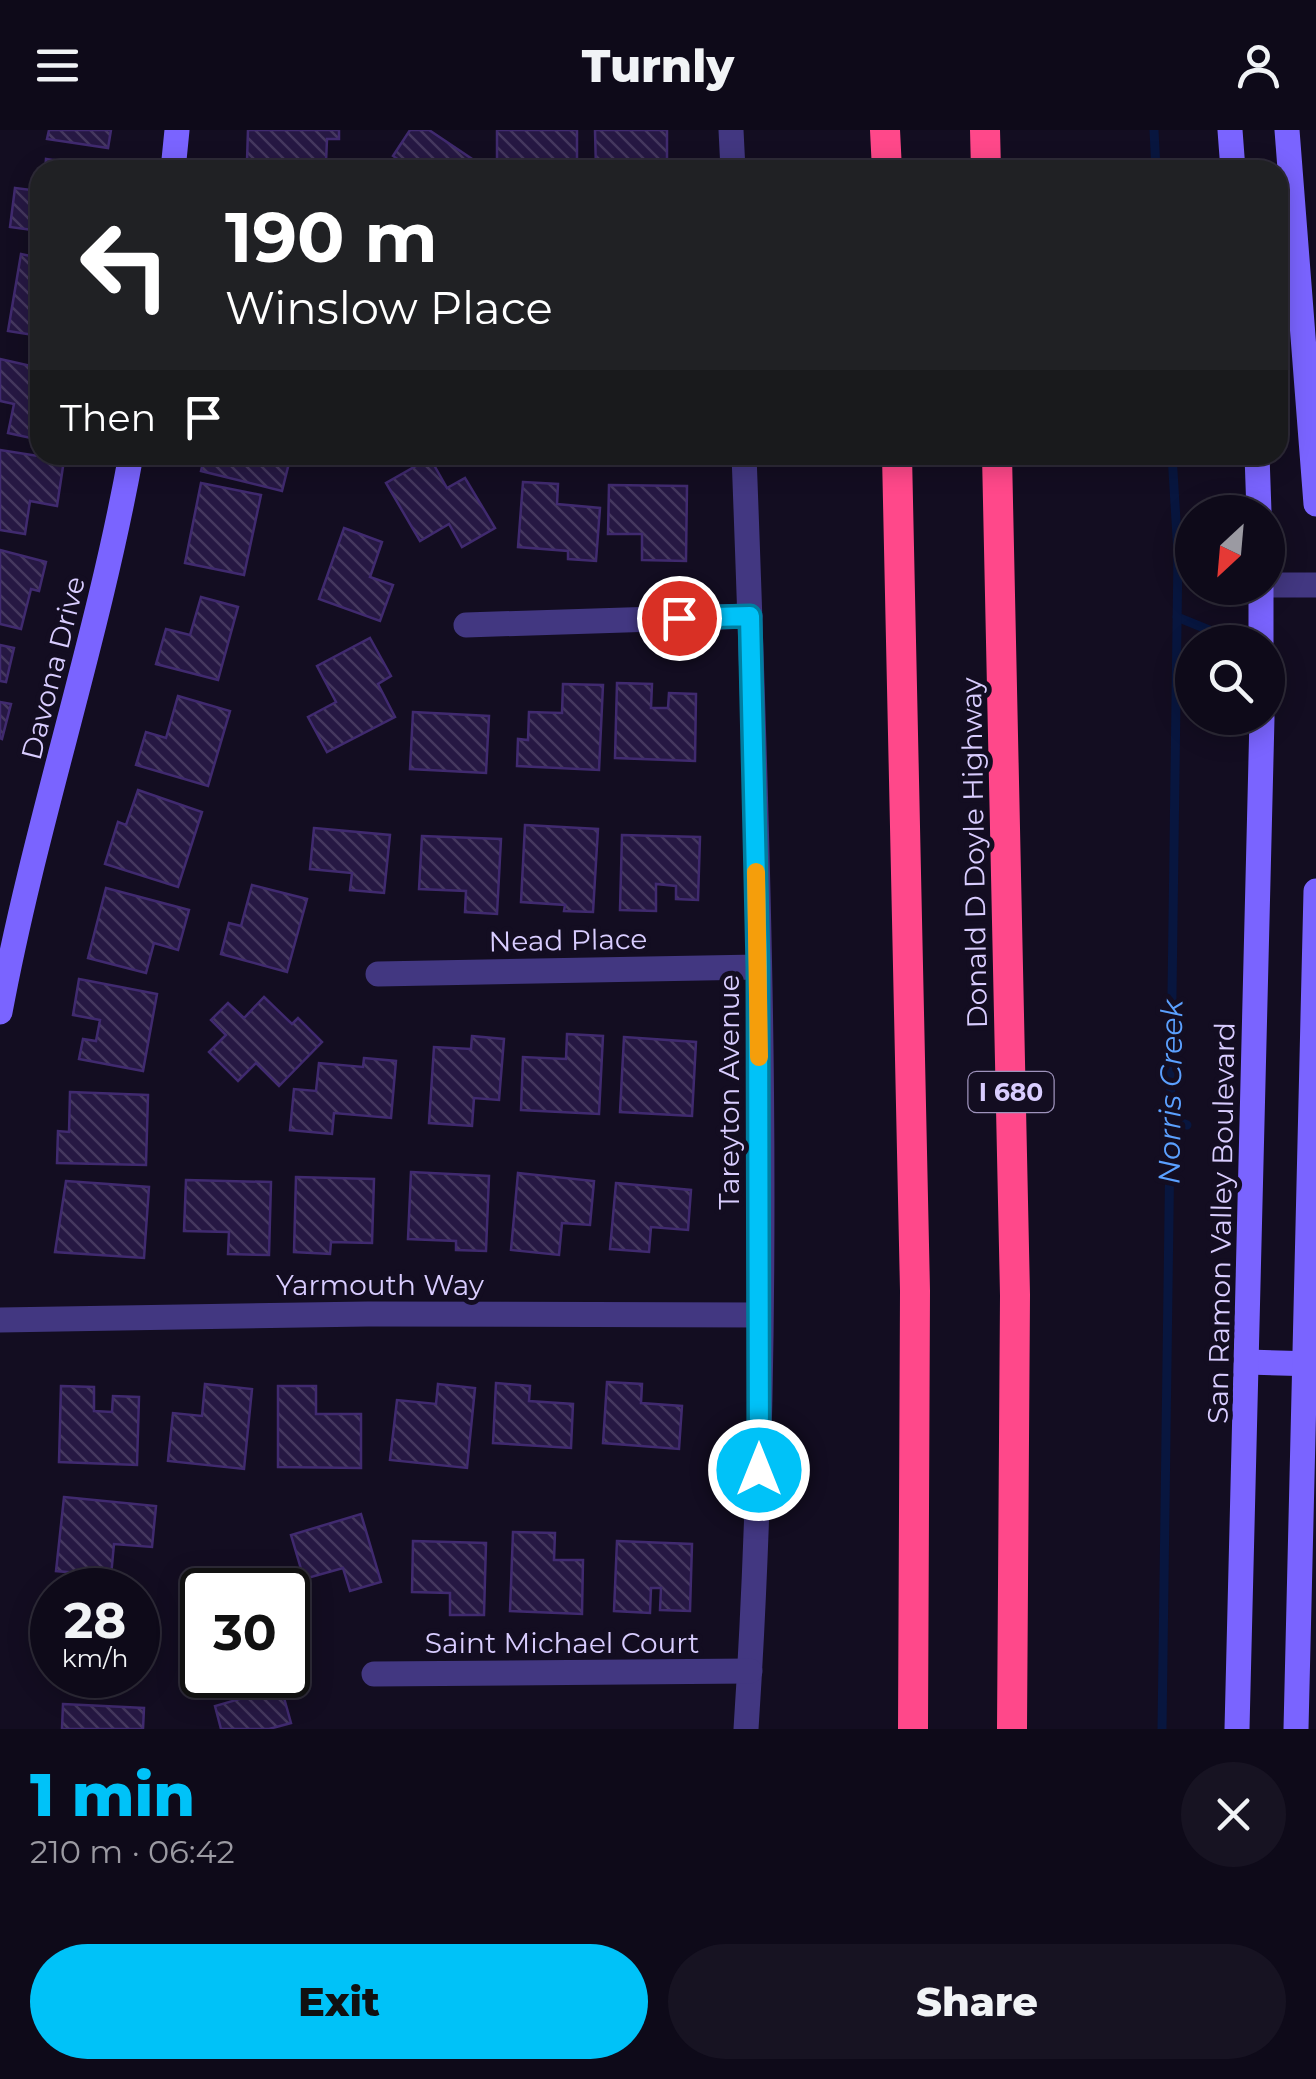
<!DOCTYPE html>
<html lang="en">
<head>
<meta charset="utf-8">
<style>
  :root { --surface:#0e0a19; --page:#171322; --text:#f1f3f6; --muted:#9b9aa2; --line:#2e2b38; --accent:#00c2f8 }
  body { margin:0; font-family:Montserrat,sans-serif; background:var(--page); color:var(--text); height:100vh; display:flex; flex-direction:column; font-size:38px; white-space:nowrap }
  * { box-sizing:border-box; margin:0 }
  p { font-size:32px; color:var(--muted) }
  .icon { flex:none; width:55px; height:55px; fill:none; stroke:currentColor; stroke-width:2; stroke-linecap:round; stroke-linejoin:round }
  .map { position:relative; height:1599px; overflow:hidden }
  .panel { display:flex; flex-direction:column; background:var(--surface); flex:1 }
  .panel>* { flex:none }
  .top-card { position:absolute; left:30px; top:30px; width:1258px; height:305px; border-radius:30px; box-shadow:0 5px 25px #0003,0 0 0 2px var(--line); background:#202124; color:#fff; overflow:hidden }
  .needle { width:65px; rotate:206deg }
  .buttons { position:absolute; left:1175px; top:365px; display:grid; gap:20px }
  .buttons a { display:grid; place-items:center; width:110px; height:110px; border-radius:50%; background:var(--surface); box-shadow:0 5px 25px #0003,0 0 0 2px var(--line); font-size:50px }
  .speed { position:absolute; left:30px; top:1438px; display:flex; gap:20px; font-size:50px; font-weight:700; text-align:center }
  .speed>* { display:grid; place-content:center; width:130px; height:130px; border-radius:50%; background:var(--surface); box-shadow:0 5px 25px #0003,0 0 0 2px var(--line); line-height:1 }
  .speed small { font-size:25px; font-weight:400 }
  .speed .limit { border:5px solid #111; border-radius:15px; background:#fff; color:#111 }
  .pin { position:absolute; display:grid; place-items:center; width:85px; height:85px; color:#fff; margin:-42px; border:5px solid #fff; border-radius:50%; box-shadow:0 2px 10px #0007 }
  .me { position:absolute; width:110px; margin:-55px; rotate:0deg; stroke-linejoin:round; filter:drop-shadow(0 0 8px #0008) }
  .turn { display:flex; align-items:center; gap:35px; height:210px; padding:0 30px; font-size:45px }
  .turn .icon { width:130px; height:130px; stroke-width:2.5 }
  .turn b { display:block; font-size:70px; line-height:85px }
  .then { display:flex; align-items:center; height:95px; padding:0 30px; background:#0003; gap:20px; font-size:38px }
  .round { display:grid; place-items:center; flex:none; width:105px; height:105px; border-radius:52px; background:var(--page) }
  .summary { display:flex; align-items:center; justify-content:space-between; height:170px; padding:0 30px }
  h1 { font-size:60px; font-weight:800; line-height:75px; color:var(--accent) }
  .button { display:flex; gap:20px; margin-top:auto; padding:20px 30px }
  .button a { flex:1; height:115px; border-radius:60px; background:var(--accent); color:#111; font-size:40px; font-weight:800; line-height:115px; text-align:center }
  .button a+a { background:var(--page); color:var(--text) }
  header { display:flex; justify-content:space-between; align-items:center; height:130px; padding:0 30px; background:var(--surface); font-size:45px; font-weight:800 }
  .map>svg:first-child { display:block }
  .lines { fill:none; stroke-linecap:round; stroke-linejoin:round }
  .stream { stroke:#08163f; stroke-width:9 }
  .building { fill:url(#building-back-hatch); stroke:#402a6f; stroke-width:2.5 }
  .street { stroke:#423781; stroke-width:25 }
  .secondary { stroke:#7a64ff; stroke-width:25 }
  .highway { stroke:#ff488a; stroke-width:30 }
  .route-casing { stroke:#007ea1; stroke-width:25 }
  .route { stroke:#00c2f8; stroke-width:18 }
  .slow { stroke:#f59e0b; stroke-width:18 }
  .labels { text-anchor:middle; stroke-width:10; stroke-linejoin:round; paint-order:stroke }
  .shield { fill:#130d21; stroke:#9e93bc; stroke-width:2.5 }
  .shield-label { font-size:25px; font-weight:bold; fill:#d9cdff }
  .street-label { font-size:28px; fill:#d9cdff; stroke:#130d21 }
  .water-label { font-size:30px; font-style:italic; fill:#5ba0ff; stroke:#130d21 }
</style>
</head>
<body>
<header><svg class="icon" aria-label="menu" viewBox="0 0 24 24"><path d="M4 6h16M4 12h16M4 18h16"/></svg>Turnly<svg class="icon" aria-label="person" viewBox="0 0 24 24"><circle cx="12" cy="8" r="4"/><path d="M4 21q1-7 8-7t8 7"/></svg></header>
<div class="map">
<svg width="1316" height="1599" viewBox="0 0 1316 1599">
  <defs>
    <pattern id="building-back-hatch" width="6" height="6" patternUnits="userSpaceOnUse" patternTransform="scale(2.5)"><rect width="6" height="6" fill="#261843"/><path d="M-1 5l2 2M0 0l6 6M5-1l2 2" fill="none" stroke="#45385f"/></pattern>
  </defs>
  <rect width="100%" height="100%" fill="#130d21"/>
  <g class="lines">
    <g class="stream">
      <path d="M 1154,0 L 1156,40"/>
      <path d="M 1177,487 L 1214,502"/>
      <path d="M 1170,988 L 1187,995"/>
      <path d="M 1162,1599 L 1178,423 L 1172,325"/>
    </g>
  </g>
  <g class="building">
    <path d="M 49,0 L 111,0 L 108,18 L 47,9 Z"/>
    <path d="M 248,0 L 339,0 L 339,9 L 327,9 L 326,33 L 247,31 Z"/>
    <path d="M 410,0 L 429,0 L 484,37 L 414,40 L 393,26 Z"/>
    <path d="M 497,0 L 577,0 L 577,40 L 497,38 Z"/>
    <path d="M 595,0 L 667,0 L 667,40 L 596,40 Z"/>
    <path d="M 46,29 L 108,37 L 108,40 L 45,40 Z"/>
    <path d="M 15,58 L 40,61 L 40,101 L 10,97 Z"/>
    <path d="M 21,124 L 40,128 L 40,206 L 8,201 Z"/>
    <path d="M 0,229 L 40,238 L 40,310 L 8,303 L 14,274 L 0,271 Z"/>
    <path d="M 0,320 L 64,330 L 57,376 L 30,371 L 25,404 L 0,400 Z"/>
    <path d="M 205,325 L 291,325 L 282,361 L 201,341 Z"/>
    <path d="M 430,328 L 447,358 L 465,348 L 495,398 L 462,417 L 449,394 L 420,411 L 386,353 Z"/>
    <path d="M 523,352 L 558,354 L 557,374 L 600,378 L 596,431 L 568,429 L 568,421 L 518,417 Z"/>
    <path d="M 201,353 L 261,365 L 244,445 L 185,433 Z"/>
    <path d="M 609,355 L 687,356 L 686,431 L 642,430 L 642,404 L 608,404 Z"/>
    <path d="M 344,398 L 382,412 L 370,447 L 393,455 L 380,491 L 319,469 Z"/>
    <path d="M 0,420 L 46,432 L 39,461 L 31,459 L 21,499 L 0,494 Z"/>
    <path d="M 201,467 L 238,477 L 218,550 L 156,534 L 166,499 L 190,505 Z"/>
    <path d="M 370,508 L 391,546 L 378,554 L 395,587 L 327,622 L 308,587 L 336,572 L 317,536 Z"/>
    <path d="M 0,515 L 14,518 L 6,552 L 0,551 Z"/>
    <path d="M 617,553 L 652,554 L 651,578 L 668,578 L 669,563 L 696,564 L 695,631 L 615,628 Z"/>
    <path d="M 563,554 L 603,555 L 599,640 L 517,636 L 518,609 L 528,610 L 529,582 L 562,583 Z"/>
    <path d="M 178,566 L 230,581 L 208,656 L 136,635 L 146,602 L 166,608 Z"/>
    <path d="M 0,572 L 11,574 L 2,609 L 0,608 Z"/>
    <path d="M 413,582 L 489,586 L 486,643 L 410,639 Z"/>
    <path d="M 138,660 L 202,682 L 178,757 L 105,734 L 118,692 L 126,695 Z"/>
    <path d="M 525,695 L 598,699 L 593,782 L 564,781 L 565,775 L 521,772 Z"/>
    <path d="M 314,698 L 390,705 L 384,763 L 350,760 L 352,743 L 310,739 Z"/>
    <path d="M 622,705 L 700,707 L 698,770 L 676,769 L 676,756 L 656,754 L 656,781 L 620,780 Z"/>
    <path d="M 422,706 L 501,709 L 497,784 L 465,782 L 466,761 L 419,759 Z"/>
    <path d="M 252,755 L 307,769 L 287,842 L 221,824 L 229,793 L 241,796 Z"/>
    <path d="M 106,758 L 189,780 L 178,820 L 154,813 L 146,843 L 88,828 Z"/>
    <path d="M 79,849 L 157,864 L 143,941 L 79,929 L 83,909 L 96,911 L 100,890 L 73,885 Z"/>
    <path d="M 264,867 L 292,894 L 298,888 L 322,912 L 279,956 L 256,933 L 238,951 L 209,922 L 226,905 L 211,890 L 228,873 L 244,888 Z"/>
    <path d="M 567,904 L 603,906 L 599,984 L 521,980 L 523,927 L 566,929 Z"/>
    <path d="M 472,906 L 504,909 L 499,970 L 474,968 L 472,996 L 429,993 L 434,917 L 471,919 Z"/>
    <path d="M 624,907 L 696,912 L 692,986 L 620,982 Z"/>
    <path d="M 364,928 L 396,931 L 391,988 L 334,983 L 332,1004 L 290,1000 L 294,959 L 316,961 L 319,933 L 363,937 Z"/>
    <path d="M 70,962 L 148,965 L 146,1035 L 57,1033 L 58,1001 L 69,1002 Z"/>
    <path d="M 411,1042 L 489,1046 L 486,1121 L 456,1120 L 456,1111 L 408,1109 Z"/>
    <path d="M 518,1043 L 594,1051 L 590,1095 L 562,1093 L 559,1125 L 511,1120 Z"/>
    <path d="M 296,1047 L 374,1049 L 372,1113 L 331,1112 L 330,1124 L 294,1122 Z"/>
    <path d="M 186,1050 L 271,1052 L 269,1125 L 228,1124 L 229,1102 L 184,1101 Z"/>
    <path d="M 66,1051 L 149,1057 L 144,1128 L 55,1122 Z"/>
    <path d="M 616,1053 L 691,1060 L 688,1100 L 651,1097 L 649,1122 L 610,1119 Z"/>
    <path d="M 607,1252 L 642,1254 L 641,1273 L 682,1276 L 679,1319 L 603,1313 Z"/>
    <path d="M 496,1253 L 530,1256 L 529,1271 L 573,1274 L 571,1318 L 493,1313 Z"/>
    <path d="M 205,1254 L 252,1259 L 244,1339 L 168,1331 L 173,1283 L 202,1286 Z"/>
    <path d="M 438,1254 L 475,1258 L 467,1338 L 390,1330 L 397,1270 L 436,1274 Z"/>
    <path d="M 61,1256 L 94,1257 L 94,1281 L 112,1282 L 113,1266 L 139,1267 L 137,1335 L 59,1332 Z"/>
    <path d="M 278,1256 L 316,1256 L 316,1284 L 361,1284 L 361,1338 L 278,1337 Z"/>
    <path d="M 64,1367 L 156,1376 L 152,1417 L 114,1414 L 111,1446 L 56,1441 Z"/>
    <path d="M 361,1384 L 381,1452 L 350,1461 L 343,1438 L 304,1449 L 291,1405 Z"/>
    <path d="M 513,1402 L 555,1403 L 554,1430 L 583,1430 L 582,1484 L 510,1481 Z"/>
    <path d="M 413,1411 L 486,1413 L 484,1485 L 450,1485 L 450,1463 L 412,1462 Z"/>
    <path d="M 617,1411 L 692,1414 L 690,1481 L 660,1480 L 661,1458 L 651,1458 L 650,1483 L 614,1481 Z"/>
    <path d="M 224,1443 L 285,1460 L 220,1460 Z"/>
    <path d="M 138,1475 L 140,1550 L 74,1550 L 74,1545 L 138,1545 Z"/>
    <path d="M 281,1557 L 291,1593 L 269,1599 L 221,1599 L 215,1576 Z"/>
    <path d="M 63,1574 L 144,1578 L 143,1599 L 62,1599 Z"/>
  </g>
  <g class="lines">
    <g class="street">
      <path d="M 731,0 L 733,40"/>
      <path d="M 744,325 C 760,748 774,1176 746,1599"/>
      <path d="M 1268,455 L 1316,455"/>
      <path d="M 466,495 L 750,486"/>
      <path d="M 378,844 L 758,837"/>
      <path d="M 0,1190 L 368,1184 L 760,1185"/>
      <path d="M 374,1544 L 750,1541"/>
    </g>
    <g class="secondary">
      <path d="M 1230,0 L 1233,40"/>
      <path d="M 1287,0 L 1316,374"/>
      <path d="M 173,40 L 177,0"/>
      <path d="M 1257,325 L 1259,382"/>
      <path d="M 1261,458 L 1261,512"/>
      <path d="M 0,882 C 35,694 97,513 131,325"/>
      <path d="M 1248,1232 L 1316,1234"/>
      <path d="M 1237,1599 L 1262,588"/>
      <path d="M 1296,1599 L 1316,761"/>
    </g>
    <g class="highway">
      <path d="M 885,0 L 887,40"/>
      <path d="M 985,0 L 986,40"/>
      <path d="M 897,325 L 915,1161 L 913,1599"/>
      <path d="M 997,325 L 1015,1165 L 1012,1599"/>
    </g>
  </g>
  <g class="lines">
    <g class="route-casing">
      <path id="route" d="M 679,488 L 750,486 L 758,837 L 759,1340"/>
    </g>
    <use href="#route" class="route"/>
    <path class="slow" d="M 756,742 L 759,927"/>
  </g>
  <g class="labels">
    <rect class="shield" x="968.5" y="942" width="85" height="40" rx="8"/>
    <g class="shield-label">
      <text x="1011" y="971">I 680</text>
    </g>
    <g class="street-label">
      <text transform="translate(53 538) rotate(-76)" y="10">Davona Drive</text>
      <text transform="translate(974 723) rotate(-91)" y="10">Donald D Doyle Highway</text>
      <text transform="translate(568 810) rotate(-1)" y="10">Nead Place</text>
      <text transform="translate(729 962) rotate(-90)" y="10">Tareyton Avenue</text>
      <text transform="translate(1221 1093) rotate(-89)" y="10">San Ramon Valley Boulevard</text>
      <text x="380" y="1165">Yarmouth Way</text>
      <text x="562" y="1523">Saint Michael Court</text>
    </g>
    <g class="water-label">
      <text transform="translate(1171 962) rotate(-89)" y="10">Norris Creek</text>
    </g>
  </g>
</svg>
<div class="buttons">
<a><svg class="needle" viewBox="-14 -14 28 28"><path d="M0-13l5 13h-10z" fill="#e53935"/><path d="M0 13l5-13h-10z" fill="#9b9aa2"/></svg></a>
<a><svg class="icon" aria-label="search" viewBox="0 0 24 24"><circle cx="10" cy="10" r="6"/><path d="M15 15l6 6"/></svg></a>
</div>
<div class="speed"><div>28<small>km/h</small></div><div class="limit">30</div></div>
<div class="pin" style="left:679px;top:488px;background:#d93025"><svg class="icon" aria-label="arrive" viewBox="0 0 24 24"><path d="M6 21V4h12l-3 4 3 4H6"/></svg></div>
<svg class="me" style="left:759px;top:1340px" viewBox="-20 -20 40 40"><circle r="17" fill="#00c2f8" stroke="#fff" stroke-width="3"/><path d="M0-11L8 9 0 5-8 9z" fill="#fff"/></svg>
<div class="top-card">
<div class="turn"><svg class="icon" aria-label="left" viewBox="0 0 24 24"><path d="M17 20v-9H6M10 6l-5 5 5 5"/></svg><div><b>190 m</b>Winslow Place</div></div>
<div class="then">Then<svg class="icon" aria-label="arrive" viewBox="0 0 24 24"><path d="M6 21V4h12l-3 4 3 4H6"/></svg></div>
</div>
</div>
<section class="panel">
<div class="summary"><div><h1>1 min</h1><p>210 m · 06:42</p></div><a class="round"><svg class="icon" aria-label="close" viewBox="0 0 24 24"><path d="M6 6l12 12M18 6L6 18"/></svg></a></div>
<div class="button"><a>Exit</a><a>Share</a></div>
</section>
</body>
</html>
